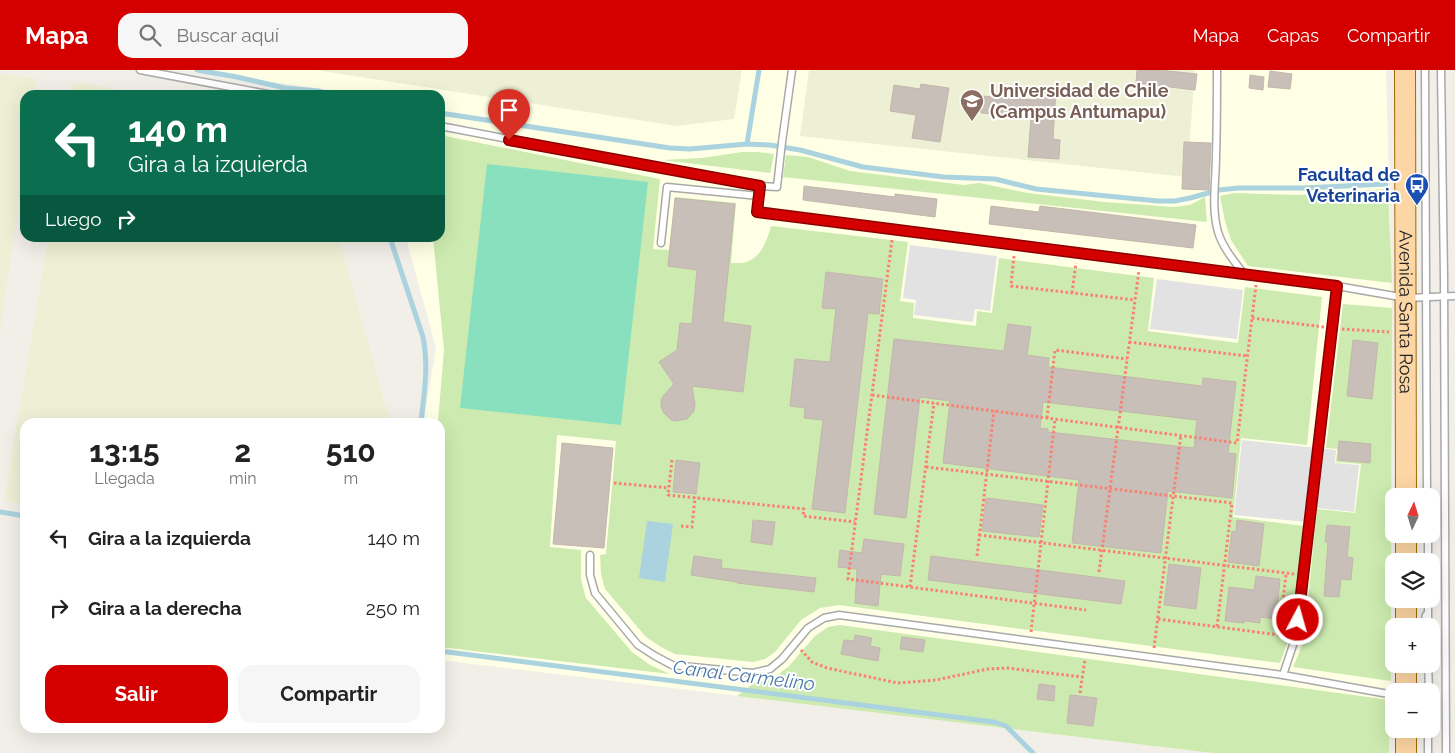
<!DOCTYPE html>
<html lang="es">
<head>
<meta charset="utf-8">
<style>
  :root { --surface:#fff; --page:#f6f6f6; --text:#222; --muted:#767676; --accent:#d40000 }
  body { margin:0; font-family:Raleway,sans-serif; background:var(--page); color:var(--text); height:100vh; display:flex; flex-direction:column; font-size:19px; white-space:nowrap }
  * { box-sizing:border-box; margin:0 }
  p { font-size:16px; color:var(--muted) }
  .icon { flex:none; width:28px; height:28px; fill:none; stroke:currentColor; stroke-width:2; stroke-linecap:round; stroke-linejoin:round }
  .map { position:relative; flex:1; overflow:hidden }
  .drawer { position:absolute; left:20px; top:348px; width:425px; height:315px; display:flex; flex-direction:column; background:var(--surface); border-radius:15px; box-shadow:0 5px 20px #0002 }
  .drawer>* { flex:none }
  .hud { position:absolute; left:20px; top:20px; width:425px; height:152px; border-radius:15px; box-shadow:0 5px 20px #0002; background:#0b6e4f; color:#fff; overflow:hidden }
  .needle { width:32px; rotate:4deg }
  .controls { position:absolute; left:1385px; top:418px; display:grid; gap:10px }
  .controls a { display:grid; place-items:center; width:55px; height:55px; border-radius:10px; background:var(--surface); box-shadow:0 5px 20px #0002; font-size:25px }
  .pin { position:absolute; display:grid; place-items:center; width:42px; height:42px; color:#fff; margin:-51px -21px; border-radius:50% 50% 50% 0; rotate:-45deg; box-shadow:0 0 5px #0007 }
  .pin .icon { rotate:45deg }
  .me { position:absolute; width:55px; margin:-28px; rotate:6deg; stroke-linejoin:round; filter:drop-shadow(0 0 4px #0008) }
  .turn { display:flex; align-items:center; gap:18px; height:105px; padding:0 25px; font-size:22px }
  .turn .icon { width:65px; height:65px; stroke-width:2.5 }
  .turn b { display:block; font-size:35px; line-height:42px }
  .then { display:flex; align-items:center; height:48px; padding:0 25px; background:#0003; gap:10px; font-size:19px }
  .eta { display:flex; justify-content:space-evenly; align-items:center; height:85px; text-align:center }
  .eta b { font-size:30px; font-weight:700; line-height:35px }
  .action { display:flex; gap:10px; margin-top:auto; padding:10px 25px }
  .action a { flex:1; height:58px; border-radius:15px; background:var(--accent); color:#fff; font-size:20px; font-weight:700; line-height:58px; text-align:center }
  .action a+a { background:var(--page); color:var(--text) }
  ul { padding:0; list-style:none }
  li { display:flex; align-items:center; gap:15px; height:70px; padding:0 25px }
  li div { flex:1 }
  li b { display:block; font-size:19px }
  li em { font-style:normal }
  header { display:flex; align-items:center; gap:30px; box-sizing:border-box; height:70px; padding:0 25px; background:var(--accent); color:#fff }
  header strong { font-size:24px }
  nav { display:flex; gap:28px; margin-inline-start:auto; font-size:18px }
  .search { width:350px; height:45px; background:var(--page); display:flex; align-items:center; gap:12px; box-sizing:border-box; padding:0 18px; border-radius:15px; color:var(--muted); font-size:19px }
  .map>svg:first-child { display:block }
  .education { fill:#ffffe5 }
  .farmland { fill:#eef0d5 }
  .grass { fill:#cdebb0 }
  .pitch { fill:#88e0be }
  .parking { fill:#e2e2e2 }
  .water { fill:#aad3df }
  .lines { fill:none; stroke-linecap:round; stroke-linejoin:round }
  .stream { stroke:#aad3df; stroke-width:5 }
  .building { fill:#c7bfb8; stroke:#c4b6ab; fill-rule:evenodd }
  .service-casing { stroke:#a9a9a9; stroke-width:9 }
  .primary-casing { stroke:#a06b00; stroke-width:22 }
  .path { stroke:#fa8072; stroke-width:3; stroke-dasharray:2.5 2.5; stroke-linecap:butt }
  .service { stroke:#fff; stroke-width:6 }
  .primary { stroke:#fcd6a4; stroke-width:20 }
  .route-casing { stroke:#8a0000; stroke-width:12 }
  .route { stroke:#d40000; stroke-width:9 }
  .labels { text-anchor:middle; stroke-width:4; stroke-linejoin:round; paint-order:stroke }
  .education-label { font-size:18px; font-weight:bold; fill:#785e54; stroke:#fff; text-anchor:start }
  .transit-label { font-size:18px; font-weight:bold; fill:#164399; stroke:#fff; text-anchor:end }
  .street-label { font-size:18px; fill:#222; stroke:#fff }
  .water-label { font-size:19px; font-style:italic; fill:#4a7aab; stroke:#fff }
</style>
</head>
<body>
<header>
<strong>Mapa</strong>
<div class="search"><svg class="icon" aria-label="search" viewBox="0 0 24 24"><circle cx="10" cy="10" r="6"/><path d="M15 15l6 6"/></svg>Buscar aquí</div>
<nav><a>Mapa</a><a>Capas</a><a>Compartir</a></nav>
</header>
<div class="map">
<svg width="1455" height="683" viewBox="0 0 1455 683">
  <rect width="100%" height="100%" fill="#f2efe9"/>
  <path class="education" d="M 186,0 L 1386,0 L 1392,238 L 1391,611 L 1389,683 L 1212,683 L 440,590 L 440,352 L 424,352 L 436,278 L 406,168 L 440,168 L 440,25 L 367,25 Z"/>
  <g class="farmland">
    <path d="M 315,0 L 742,0 L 734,49 L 677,56 Z"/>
    <path d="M 809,0 L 1195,0 L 1187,107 L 800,66 Z"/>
    <path d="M 0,3 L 37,9 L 34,25 L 25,25 L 25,90 L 0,262 Z"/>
    <path d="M 74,12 L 148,25 L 72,25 Z"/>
    <path d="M 48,168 L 339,168 L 390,352 L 25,352 L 25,435 L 4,431 Z"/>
  </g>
  <g class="grass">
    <path d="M 440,65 L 660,109 L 653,179 L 669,180 L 675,127 L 736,133 L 731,193 C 734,193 739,193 743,193 C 761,189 767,171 771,156 L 908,172 L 900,231 L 914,233 L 913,248 L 976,256 L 977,241 L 992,243 L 999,188 L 1154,208 L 1148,261 L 1238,273 L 1245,217 L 1322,227 L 1307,375 L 1241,368 L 1233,447 L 1304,456 L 1292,554 L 1288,571 L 1280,593 L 839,535 L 820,538 L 801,550 L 775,582 L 765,589 L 753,592 L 675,584 L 661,577 L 646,567 L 605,519 L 601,504 L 600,485 L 606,484 L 616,371 L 557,365 L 550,477 L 581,480 L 581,510 L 586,528 L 632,582 L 650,595 L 670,604 L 440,577 L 440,352 L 433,352 L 433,351 L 438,351 L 444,280 L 433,168 L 440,168 Z"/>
    <path d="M 742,82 L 758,82 L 774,84 L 770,103 L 662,90 L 702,88 Z"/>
    <path d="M 786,85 L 808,87 L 850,101 L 964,115 L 979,113 L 1028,123 L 1105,132 L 1174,137 L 1190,135 L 1205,127 L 1207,152 L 783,107 Z"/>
    <path d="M 1388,119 L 1392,213 L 1248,196 L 1231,170 L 1225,151 L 1220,126 L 1234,123 L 1298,125 Z"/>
    <path d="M 1343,234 L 1392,238 L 1391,611 L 1293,597 L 1304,571 L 1317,439 L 1355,443 L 1361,394 L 1336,392 L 1337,379 L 1326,378 Z"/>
    <path d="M 840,555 L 1390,630 L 1389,683 L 1212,683 L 737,626 L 754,613 L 774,608 L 789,596 L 815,566 L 828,557 Z"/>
  </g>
  <path class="pitch" d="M 487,94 L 648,112 L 621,355 L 460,338 Z"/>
  <g class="parking">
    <path d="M 910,175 L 997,186 L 990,241 L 975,239 L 973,252 L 914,245 L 916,230 L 903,228 Z"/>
    <path d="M 1157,209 L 1243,220 L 1237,269 L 1150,259 Z"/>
    <path d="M 1242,370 L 1336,380 L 1335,393 L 1359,395 L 1354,442 L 1307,437 L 1306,452 L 1234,445 Z"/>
  </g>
  <path class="water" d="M 647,451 L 673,454 L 665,512 L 639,508 Z"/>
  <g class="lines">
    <g class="stream">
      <path d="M 197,0 L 237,7 L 285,18 L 318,21 L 334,25"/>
      <path d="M 440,43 L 670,78 L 690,79 L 747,74 L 770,75 L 800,80 L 863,97 L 944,107 L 995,109 L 1036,119 L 1158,131 L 1175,131 L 1190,128 L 1219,120 L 1238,118 L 1303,118 L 1386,114"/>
      <path d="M 747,74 L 759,0"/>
      <path d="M 390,168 L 423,267 C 429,297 424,323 421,352"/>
      <path d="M 0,442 L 25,446"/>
      <path d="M 440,581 L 994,652 L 1006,656 L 1033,683"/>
    </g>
  </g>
  <g class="building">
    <path d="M 1137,0 L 1159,0 L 1197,4 L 1195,20 L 1136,13 Z"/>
    <path d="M 1270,1 L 1292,4 L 1290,19 L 1268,17 Z"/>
    <path d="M 1250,5 L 1264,7 L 1263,20 L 1249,18 Z"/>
    <path d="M 921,14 L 949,18 L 940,72 L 912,68 L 916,45 L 890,41 L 894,15 L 920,19 Z"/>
    <path d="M 1035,17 L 1056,19 L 1053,69 L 1060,70 L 1059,89 L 1028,87 L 1031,47 L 981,43 L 982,26 L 1034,30 Z"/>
    <path d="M 1184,72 L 1211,73 L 1209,120 L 1182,119 Z"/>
    <path d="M 804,116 L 895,127 L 895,124 L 937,129 L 935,147 L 803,130 Z"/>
    <path d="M 675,128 L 735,134 L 723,252 L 751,256 L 743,322 L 692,316 L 695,335 L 694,341 L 687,349 L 676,351 L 671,350 L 663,342 L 661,336 L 661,330 L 664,325 L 674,314 L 659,292 L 677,280 L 680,253 L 692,254 L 697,200 L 668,196 Z"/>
    <path d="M 991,136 L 1039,142 L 1040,136 L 1196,155 L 1193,178 L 989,154 Z"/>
    <path d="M 826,202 L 883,209 L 879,244 L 868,243 L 845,443 L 812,439 L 823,350 L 804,348 L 805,338 L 790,336 L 795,289 L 830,292 L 836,239 L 822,238 Z"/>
    <path d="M 1008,254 L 1031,257 L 1027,285 L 1049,288 L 1048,297 L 1202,316 L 1203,308 L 1236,312 L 1228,383 L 1236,384 L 1232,428 L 1168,421 L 1161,483 L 1072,473 L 1079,410 L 943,393 L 950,331 L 920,327 L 906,448 L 874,444 L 894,269 L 1004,281 ZM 1043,332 L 1197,350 L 1194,378 L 1048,362 L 1048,359 L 1040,358 Z"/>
    <path d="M 1353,270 L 1378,273 L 1372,329 L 1347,326 Z"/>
    <path d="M 1339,371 L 1371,374 L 1370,393 L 1338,390 Z"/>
    <path d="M 562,373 L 613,378 L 604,478 L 553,474 Z"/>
    <path d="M 676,390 L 700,393 L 696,424 L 673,422 Z"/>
    <path d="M 986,428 L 1043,435 L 1039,467 L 982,461 Z"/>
    <path d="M 753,450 L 775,452 L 772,475 L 751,472 Z"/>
    <path d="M 1237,450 L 1264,454 L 1259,496 L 1228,492 L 1232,461 L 1236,462 Z"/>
    <path d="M 1327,455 L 1350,457 L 1347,487 L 1353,488 L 1351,510 L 1341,509 L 1339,527 L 1324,526 L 1328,472 L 1325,472 Z"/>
    <path d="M 864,469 L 904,474 L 900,506 L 881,504 L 878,536 L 855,533 L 857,499 L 838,497 L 840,480 L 862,483 Z"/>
    <path d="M 694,486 L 722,490 L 721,498 L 816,508 L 814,522 L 737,513 L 737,512 L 691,505 Z"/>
    <path d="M 931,486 L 1125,511 L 1121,534 L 928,510 Z"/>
    <path d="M 1169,494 L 1201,498 L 1196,539 L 1164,535 Z"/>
    <path d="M 1256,506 L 1280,509 L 1276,549 L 1260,547 L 1260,553 L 1244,551 L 1244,553 L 1225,551 L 1229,517 L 1254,520 Z"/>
    <path d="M 855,565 L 872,568 L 870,576 L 880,578 L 878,591 L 841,584 L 844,570 L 854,571 Z"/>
    <path d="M 902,567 L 925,570 L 923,582 L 900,579 Z"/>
    <path d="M 1039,614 L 1055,616 L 1054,631 L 1037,629 Z"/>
    <path d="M 1070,625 L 1097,628 L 1093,656 L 1067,653 Z"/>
  </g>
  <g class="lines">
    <g class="service-casing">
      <g id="service">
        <path d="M 140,0 L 273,25"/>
        <path d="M 1217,0 C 1217,28 1217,57 1216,85 C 1216,111 1211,137 1218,162 C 1223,178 1234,191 1244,204"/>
        <path d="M 1425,0 L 1427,426"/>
        <path d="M 1441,0 L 1444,207 L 1446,683"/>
        <path d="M 440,56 L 634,93 L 760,116 L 777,117 L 782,72 L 792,0"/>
        <path d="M 760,116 L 757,142 L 1337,216 L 1406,228 L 1455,226"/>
        <path d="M 661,173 L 667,117 L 759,126"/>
        <path d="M 1428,464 L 1428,491"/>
        <path d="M 590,485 L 590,505 L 595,523 L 638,575 L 655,586 L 672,595 L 753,603 L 770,599 L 782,589 L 808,558 L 824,548 L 839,545 L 1283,605 L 1394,625"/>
        <path d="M 1428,529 L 1428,556"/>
        <path d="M 1423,556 L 1426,545"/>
        <path d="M 1428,594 L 1429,621"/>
        <path d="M 1283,605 L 1297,563 L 1337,216"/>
        <path d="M 1428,683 L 1428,659"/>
      </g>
    </g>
    <g class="primary-casing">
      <g id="primary">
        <path id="s1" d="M 1405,0 L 1406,426"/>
        <path d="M 1406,491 L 1406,464"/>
        <path d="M 1406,556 L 1406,529"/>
        <path d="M 1406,621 L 1406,594"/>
        <path d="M 1406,659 L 1406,683"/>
      </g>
    </g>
    <g class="path">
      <path d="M 892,170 L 848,509 L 1086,540"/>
      <path d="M 1014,186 L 1011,216 L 1135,230"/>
      <path d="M 1072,223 L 1076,193"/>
      <path d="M 1252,248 L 1324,257"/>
      <path d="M 1342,259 L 1389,262"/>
      <path d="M 1129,272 L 1247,286"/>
      <path d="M 872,325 L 1237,373 L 1256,215"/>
      <path d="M 1047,348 L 1055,280 L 1127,289"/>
      <path d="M 672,390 L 668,425 L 804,439 L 803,446 L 855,452"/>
      <path d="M 926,397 L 1232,433 L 1217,557"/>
      <path d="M 614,413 L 669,418"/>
      <path d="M 681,456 L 692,457 L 695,427"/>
      <path d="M 979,465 L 1294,504"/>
      <path d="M 977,486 L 994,341"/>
      <path d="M 1099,502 L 1139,200"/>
      <path d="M 910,517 L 934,333"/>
      <path d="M 1158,549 L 1279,565 L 1286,504"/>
      <path d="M 1031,562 L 1055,349"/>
      <path d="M 1154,578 L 1181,365"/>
      <path d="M 801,580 L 812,592 L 827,598 L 898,613 L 936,610 L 988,599 L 1007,598 L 1082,607"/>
      <path d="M 1080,623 L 1085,589"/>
    </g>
    <use href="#service" class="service"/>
    <use href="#primary" class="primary"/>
  </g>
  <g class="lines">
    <g class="route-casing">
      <path id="route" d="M 509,70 L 760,116 L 757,142 L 1337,216 L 1298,550"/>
    </g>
    <use href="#route" class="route"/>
  </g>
  <defs>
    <g id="university-pin" transform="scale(1.25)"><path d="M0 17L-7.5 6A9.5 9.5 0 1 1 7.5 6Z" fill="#8d6e63" stroke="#fff"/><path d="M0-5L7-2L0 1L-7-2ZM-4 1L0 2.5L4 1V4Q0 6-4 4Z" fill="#fff"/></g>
    <g id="bus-pin" transform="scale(1.25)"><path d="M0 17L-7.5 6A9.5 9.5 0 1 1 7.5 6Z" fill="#1a4fb4" stroke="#fff"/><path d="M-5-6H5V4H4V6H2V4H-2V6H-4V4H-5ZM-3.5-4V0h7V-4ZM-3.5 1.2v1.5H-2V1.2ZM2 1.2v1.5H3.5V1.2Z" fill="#fff"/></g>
  </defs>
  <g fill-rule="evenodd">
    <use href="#university-pin" x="972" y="31"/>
    <use href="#bus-pin" x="1417" y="115"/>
  </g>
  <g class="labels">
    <g class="education-label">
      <text x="990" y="27">Universidad de Chile<tspan x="990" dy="21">(Campus Antumapu)</tspan></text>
    </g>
    <g class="transit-label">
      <text x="1400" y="111">Facultad de<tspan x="1400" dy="21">Veterinaria</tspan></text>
    </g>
    <g class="street-label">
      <text dy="6" stroke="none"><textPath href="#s1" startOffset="242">Avenida Santa Rosa</textPath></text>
    </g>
    <g class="water-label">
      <text transform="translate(744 605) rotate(7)" y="7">Canal Carmelino</text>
    </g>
  </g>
</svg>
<div class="controls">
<a><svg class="needle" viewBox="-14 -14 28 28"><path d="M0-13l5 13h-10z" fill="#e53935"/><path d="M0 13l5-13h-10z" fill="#767676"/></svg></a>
<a><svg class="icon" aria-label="layers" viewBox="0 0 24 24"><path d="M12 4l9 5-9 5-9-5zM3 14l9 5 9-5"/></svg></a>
<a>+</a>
<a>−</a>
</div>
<div class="pin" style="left:509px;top:70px;background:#d93025"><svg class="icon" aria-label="arrive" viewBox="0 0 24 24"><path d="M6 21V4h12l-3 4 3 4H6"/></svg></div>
<svg class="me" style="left:1298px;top:550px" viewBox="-20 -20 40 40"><circle r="17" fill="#d40000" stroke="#fff" stroke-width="3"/><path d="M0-11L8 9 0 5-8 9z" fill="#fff"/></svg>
<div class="hud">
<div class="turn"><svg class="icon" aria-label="left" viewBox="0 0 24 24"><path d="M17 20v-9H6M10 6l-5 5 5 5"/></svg><div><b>140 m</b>Gira a la izquierda</div></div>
<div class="then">Luego<svg class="icon" aria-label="right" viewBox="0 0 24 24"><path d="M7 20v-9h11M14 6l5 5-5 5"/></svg></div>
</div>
<section class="drawer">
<div class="eta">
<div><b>13:15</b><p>Llegada</p></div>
<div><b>2</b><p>min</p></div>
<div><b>510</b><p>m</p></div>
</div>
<ul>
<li><svg class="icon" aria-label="left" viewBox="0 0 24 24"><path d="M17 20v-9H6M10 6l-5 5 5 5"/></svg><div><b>Gira a la izquierda</b></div><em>140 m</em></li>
<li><svg class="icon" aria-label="right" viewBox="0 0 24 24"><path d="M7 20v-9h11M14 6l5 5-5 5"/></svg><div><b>Gira a la derecha</b></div><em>250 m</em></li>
</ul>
<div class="action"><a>Salir</a><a>Compartir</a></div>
</section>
</div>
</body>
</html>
